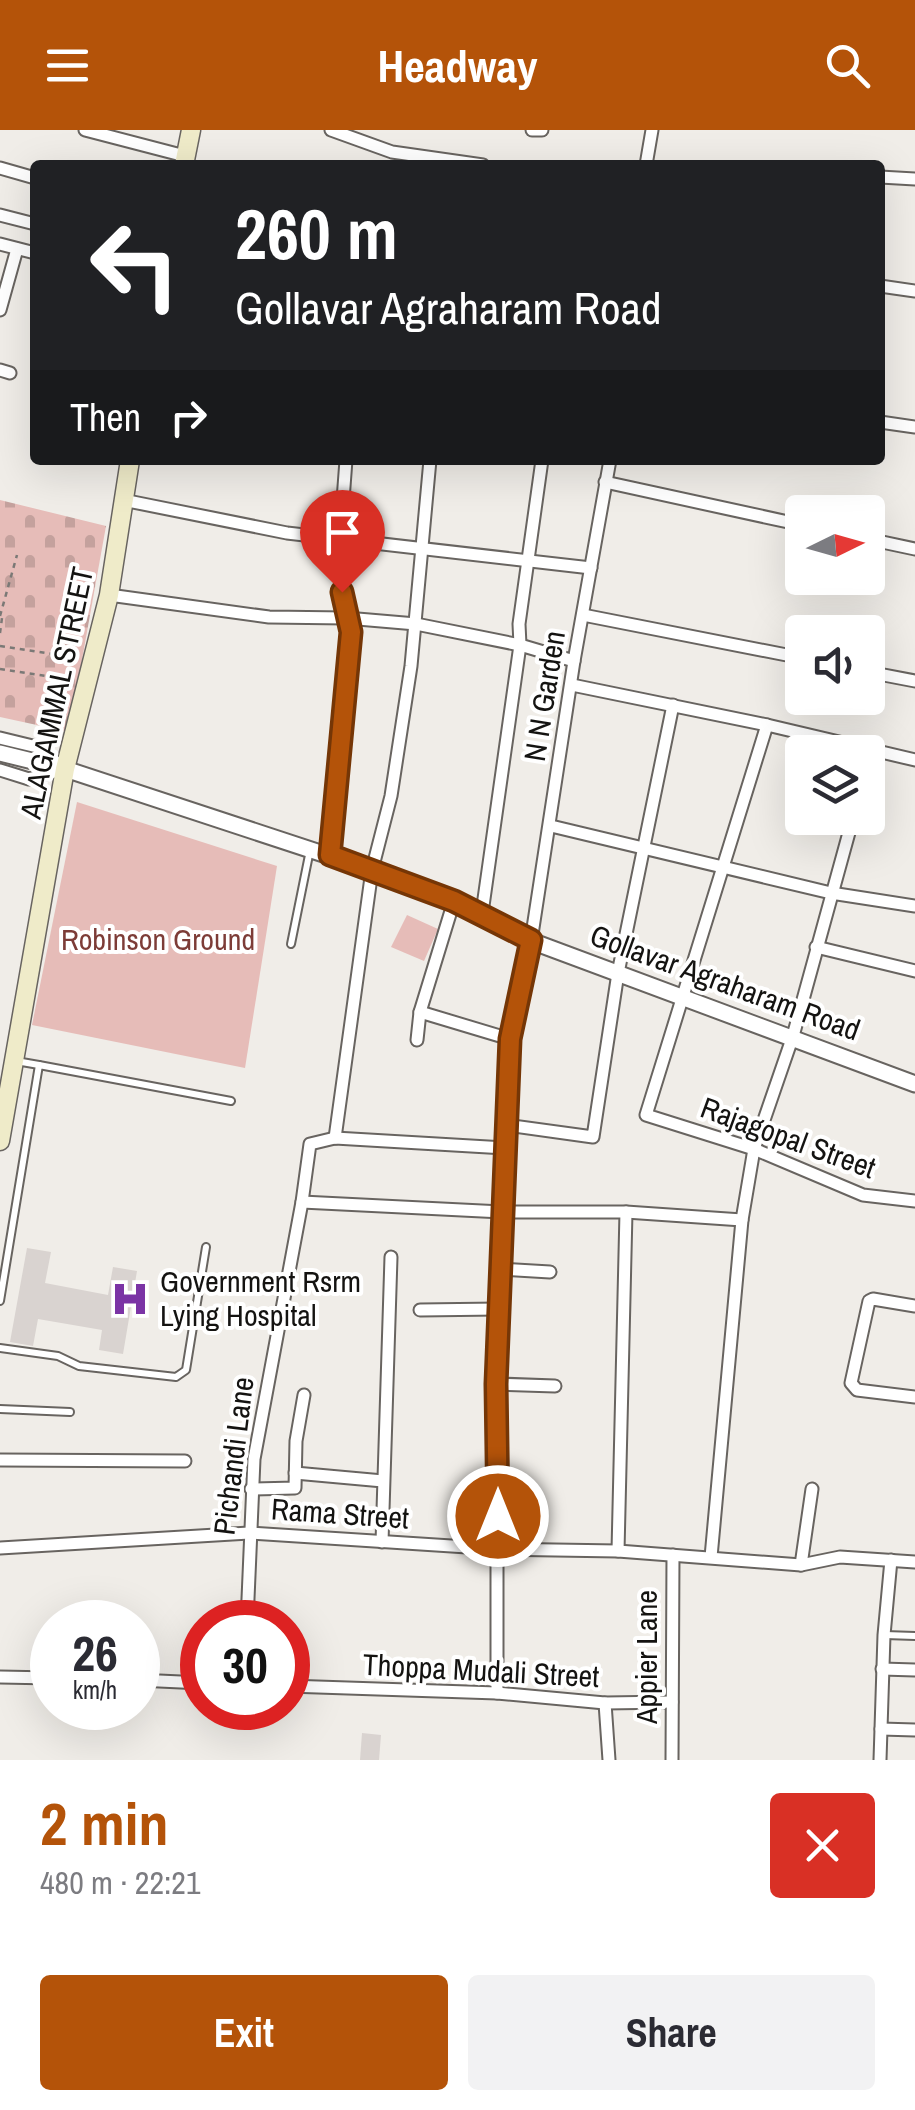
<!DOCTYPE html>
<html lang="en">
<head>
<meta charset="utf-8">
<style>
  :root { --surface:#fff; --page:#f2f2f3; --text:#2b2b33; --muted:#7c7c81; --accent:#b45309 }
  body { margin:0; font-family:"Archivo Narrow",sans-serif; background:var(--page); color:var(--text); height:100vh; display:flex; flex-direction:column; font-size:38px; white-space:nowrap }
  * { box-sizing:border-box; margin:0 }
  p { font-size:32px; color:var(--muted) }
  .icon { flex:none; width:55px; height:55px; fill:none; stroke:currentColor; stroke-width:2; stroke-linecap:round; stroke-linejoin:round }
  .map { position:relative; height:1630px; overflow:hidden }
  .sheet { display:flex; flex-direction:column; background:var(--surface); flex:1 }
  .sheet>* { flex:none }
  .guide { position:absolute; left:30px; top:30px; width:855px; height:305px; border-radius:10px; box-shadow:0 10px 40px #0002; background:#202124; color:#fff; overflow:hidden }
  .needle { width:65px; rotate:85deg }
  .controls { position:absolute; left:785px; top:365px; display:grid; gap:20px }
  .controls a { display:grid; place-items:center; width:100px; height:100px; border-radius:10px; background:var(--surface); box-shadow:0 10px 40px #0002; font-size:50px }
  .speed { position:absolute; left:30px; top:1470px; display:flex; gap:20px; font-size:50px; font-weight:700; text-align:center }
  .speed>* { display:grid; place-content:center; width:130px; height:130px; border-radius:50%; background:var(--surface); box-shadow:0 10px 40px #0002; line-height:1 }
  .speed small { font-size:25px; font-weight:400 }
  .speed .limit { border:15px solid #d22; background:#fff; color:#111 }
  .pin { position:absolute; display:grid; place-items:center; width:85px; height:85px; color:#fff; margin:-102px -42px; border-radius:50% 50% 50% 0; rotate:-45deg; box-shadow:0 0 10px #0007 }
  .pin .icon { rotate:45deg }
  .me { position:absolute; width:110px; margin:-55px; rotate:0deg; stroke-linejoin:round; filter:drop-shadow(0 0 8px #0008) }
  .turn { display:flex; align-items:center; gap:35px; height:210px; padding:0 40px; font-size:45px }
  .turn .icon { width:130px; height:130px; stroke-width:2.5 }
  .turn b { display:block; font-size:70px; line-height:85px }
  .then { display:flex; align-items:center; height:95px; padding:0 40px; background:#0003; gap:20px; font-size:38px }
  .round { display:grid; place-items:center; flex:none; width:105px; height:105px; border-radius:10px; background:var(--page) }
  .overview { display:flex; align-items:center; justify-content:space-between; height:170px; padding:0 40px }
  h1 { font-size:60px; font-weight:700; line-height:75px; color:var(--accent) }
  .cta { display:flex; gap:20px; margin-top:auto; padding:20px 40px }
  .cta a { flex:1; height:115px; border-radius:10px; background:var(--accent); color:#fff; font-size:40px; font-weight:700; line-height:115px; text-align:center }
  .cta a+a { background:var(--page); color:var(--text) }
  header { display:flex; justify-content:space-between; align-items:center; height:130px; padding:0 40px; background:var(--accent); color:#fff; font-size:45px; font-weight:700 }
  .map>svg:first-child { display:block }
  .cemetery { fill:url(#cemetery-stones) }
  .park { fill:#e6bcb8 }
  .building { fill:#d9d3d0 }
  .lines { fill:none; stroke-linecap:round; stroke-linejoin:round }
  .service-casing { stroke:#686460; stroke-width:10 }
  .minor-casing { stroke:#686460; stroke-width:15 }
  .tertiary-casing { stroke:#686460; stroke-width:19 }
  .secondary-casing { stroke:#686460; stroke-width:21 }
  .path { stroke:#7b7976; stroke-width:2.5; stroke-dasharray:5 5; stroke-linecap:butt }
  .service { stroke:#fff; stroke-width:6 }
  .minor { stroke:#fff; stroke-width:11 }
  .tertiary { stroke:#fff; stroke-width:15 }
  .secondary { stroke:#efebc9; stroke-width:18 }
  .route-casing { stroke:#753606; stroke-width:25 }
  .route { stroke:#b45309; stroke-width:18 }
  .labels { text-anchor:middle; stroke-width:8; stroke-linejoin:round; paint-order:stroke }
  .street-label { font-size:30px; fill:#141311; stroke:#fff }
  .park-label { font-size:30px; fill:#7d3c37; stroke:#fff }
  .poi-label { font-size:30px; fill:#141311; stroke:#fff; text-anchor:start }
</style>
</head>
<body>
<header><svg class="icon" aria-label="menu" viewBox="0 0 24 24"><path d="M4 6h16M4 12h16M4 18h16"/></svg>Headway<svg class="icon" aria-label="search" viewBox="0 0 24 24"><circle cx="10" cy="10" r="6"/><path d="M15 15l6 6"/></svg></header>
<div class="map">
<svg width="915" height="1630" viewBox="0 0 915 1630">
  <defs>
    <pattern id="cemetery-stones" width="16" height="16" patternUnits="userSpaceOnUse" patternTransform="scale(2.5)"><rect width="16" height="16" fill="#e6bcb8"/><path d="M2 7V4a2 2 0 0 1 4 0v3zM10 15v-3a2 2 0 0 1 4 0v3z" fill="#c4a19d"/></pattern>
  </defs>
  <rect width="100%" height="100%" fill="#f0ede8"/>
  <path class="cemetery" d="M 0,370 L 106,396 L 69,602 L 0,587 Z"/>
  <g class="park">
    <path d="M 77,672 L 277,736 L 245,938 L 32,895 Z"/>
    <path d="M 407,785 L 438,799 L 424,831 L 391,817 Z"/>
  </g>
  <g class="building">
    <path d="M 27,1118 L 51,1122 L 45,1153 L 108,1165 L 113,1137 L 137,1141 L 123,1224 L 99,1220 L 102,1200 L 38,1189 L 33,1216 L 10,1212 Z"/>
    <path d="M 362,1603 L 381,1605 L 379,1630 L 360,1630 Z"/>
  </g>
  <g class="lines">
    <g class="service-casing">
      <g id="service">
        <path d="M 291,814 L 310,720"/>
        <path d="M 16,931 L 39,935"/>
        <path d="M 0,1171 L 39,935 L 231,971"/>
        <path d="M 0,1218 L 58,1226 L 79,1236 L 176,1247 L 186,1240 L 206,1117"/>
        <path d="M 0,1279 L 70,1282"/>
        <path d="M 885,1505 L 915,1506"/>
      </g>
    </g>
    <g class="minor-casing">
      <g id="minor">
        <path d="M 85,0 L 185,26"/>
        <path d="M 331,0 L 392,22 L 483,35"/>
        <path d="M 532,0 L 542,0"/>
        <path d="M 646,35 L 652,0"/>
        <path d="M 0,38 L 35,48"/>
        <path d="M 880,47 L 915,49"/>
        <path d="M 0,85 L 35,94"/>
        <path d="M 0,114 L 35,123"/>
        <path d="M 880,156 L 915,161"/>
        <path d="M 0,180 L 17,119"/>
        <path d="M 0,240 L 10,243"/>
        <path d="M 880,292 L 915,297"/>
        <path d="M 605,352 L 802,395"/>
        <path d="M 123,370 L 287,403 L 591,438"/>
        <path d="M 868,409 L 915,419"/>
        <path d="M 109,465 L 269,487 L 346,488 L 416,494 L 520,515 L 574,531"/>
        <path d="M 583,485 L 802,528"/>
        <path d="M 868,542 L 915,551"/>
        <path d="M 572,555 L 767,595 L 915,630"/>
        <path d="M 767,595 L 646,985 L 754,1019 L 863,1065 L 915,1071"/>
        <path d="M 0,608 L 37,617 L 65,639 L 29,649 L 0,640"/>
        <path d="M 868,636 L 872,621"/>
        <path d="M 551,696 L 831,763 L 915,776"/>
        <path d="M 330,725 L 351,502 L 338,437 L 346,330"/>
        <path d="M 482,783 L 520,515 L 519,494 L 542,330"/>
        <path d="M 816,817 L 915,841"/>
        <path d="M 420,882 L 510,909"/>
        <path d="M 417,910 L 420,882 L 454,771"/>
        <path d="M 506,995 L 593,1007 L 618,843 L 673,575"/>
        <path d="M 335,1008 L 372,740 L 391,666 L 411,536 L 430,330"/>
        <path d="M 302,1072 L 502,1082 L 626,1082 L 742,1090"/>
        <path d="M 501,1139 L 550,1142"/>
        <path d="M 915,1176 L 873,1169 L 869,1171 L 851,1253 L 857,1260 L 915,1267"/>
        <path d="M 420,1180 L 498,1179"/>
        <path d="M 497,1254 L 555,1256"/>
        <path d="M 0,1330 L 185,1331"/>
        <path d="M 295,1343 L 383,1351"/>
        <path d="M 251,1359 L 295,1358 L 296,1311 L 304,1265"/>
        <path d="M 382,1412 L 391,1127"/>
        <path d="M 0,1418 L 249,1403 L 498,1419 L 618,1421 L 801,1435 L 840,1427 L 915,1432"/>
        <path d="M 618,1421 L 626,1082"/>
        <path d="M 711,1427 L 742,1090 L 754,1019 L 793,906 L 853,688"/>
        <path d="M 801,1435 L 812,1359"/>
        <path d="M 247,1492 L 254,1329 L 302,1072 L 310,1014 L 335,1008 L 505,1018"/>
        <path d="M 882,1539 L 915,1540"/>
        <path d="M 0,1547 L 52,1548"/>
        <path d="M 138,1550 L 202,1553"/>
        <path d="M 288,1556 L 497,1563 L 605,1573 L 672,1572"/>
        <path d="M 497,1563 L 497,1254 L 510,909 L 531,811 L 574,531 L 610,330"/>
        <path d="M 605,1573 L 609,1630"/>
        <path d="M 881,1599 L 915,1600"/>
        <path d="M 672,1630 L 673,1425"/>
        <path d="M 880,1630 L 884,1505 L 891,1430"/>
      </g>
    </g>
    <g class="tertiary-casing">
      <path id="tertiary" d="M 0,623 L 65,639 L 372,740 L 454,771 L 531,811 L 915,954"/>
    </g>
    <g class="secondary-casing">
      <g id="secondary">
        <path d="M 184,35 L 191,0"/>
        <path d="M 0,1011 L 65,639 L 109,465 L 130,330"/>
      </g>
    </g>
    <g class="path">
      <path d="M 0,486 L 17,425"/>
      <path d="M 0,503 L 2,488"/>
      <path d="M 0,516 L 78,528"/>
      <path d="M 0,539 L 73,550"/>
    </g>
    <use href="#service" class="service"/>
    <use href="#minor" class="minor"/>
    <use href="#tertiary" class="tertiary"/>
    <use href="#secondary" class="secondary"/>
  </g>
  <g class="lines">
    <g class="route-casing">
      <path id="route" d="M 342,462 L 351,502 L 330,725 L 454,771 L 531,810 L 510,909 L 496,1254 L 498,1386"/>
    </g>
    <use href="#route" class="route"/>
  </g>
  <defs>
    <g id="hospital-bare" transform="scale(3)"><path d="M-5-5h3v3.5h4V-5h3V5h-3V1.5h-4V5h-3Z" fill="#7b33a5" stroke="#fff" stroke-width="2.5" paint-order="stroke"/></g>
  </defs>
  <g fill-rule="evenodd">
    <use href="#hospital-bare" x="130" y="1169"/>
  </g>
  <g class="labels">
    <g class="street-label">
      <text transform="translate(57 563) rotate(-78)" y="10">ALAGAMMAL STREET</text>
      <text transform="translate(545 566) rotate(-81)" y="10">N N Garden</text>
      <text transform="translate(725 853) rotate(20)" y="10">Gollavar Agraharam Road</text>
      <text transform="translate(788 1008) rotate(20)" y="10">Rajagopal Street</text>
      <text transform="translate(234 1326) rotate(-83)" y="10">Pichandi Lane</text>
      <text transform="translate(340 1384) rotate(4)" y="10">Rama Street</text>
      <text transform="translate(647 1527) rotate(-90)" y="10">Appier Lane</text>
      <text transform="translate(481 1541) rotate(3)" y="10">Thoppa Mudali Street</text>
    </g>
    <g class="park-label">
      <text x="158" y="820">Robinson Ground</text>
    </g>
    <g class="poi-label">
      <text x="160" y="1162">Government Rsrm<tspan x="160" dy="34">Lying Hospital</tspan></text>
    </g>
  </g>
</svg>
<div class="controls">
<a><svg class="needle" viewBox="-14 -14 28 28"><path d="M0-13l5 13h-10z" fill="#e53935"/><path d="M0 13l5-13h-10z" fill="#7c7c81"/></svg></a>
<a><svg class="icon" aria-label="sound" viewBox="0 0 24 24"><path d="M4 9h4l5-4v14l-5-4H4zM17 9q2 3 0 6"/></svg></a>
<a><svg class="icon" aria-label="layers" viewBox="0 0 24 24"><path d="M12 4l9 5-9 5-9-5zM3 14l9 5 9-5"/></svg></a>
</div>
<div class="speed"><div>26<small>km/h</small></div><div class="limit">30</div></div>
<div class="pin" style="left:342px;top:462px;background:#d93025"><svg class="icon" aria-label="arrive" viewBox="0 0 24 24"><path d="M6 21V4h12l-3 4 3 4H6"/></svg></div>
<svg class="me" style="left:498px;top:1386px" viewBox="-20 -20 40 40"><circle r="17" fill="#b45309" stroke="#fff" stroke-width="3"/><path d="M0-11L8 9 0 5-8 9z" fill="#fff"/></svg>
<div class="guide">
<div class="turn"><svg class="icon" aria-label="left" viewBox="0 0 24 24"><path d="M17 20v-9H6M10 6l-5 5 5 5"/></svg><div><b>260 m</b>Gollavar Agraharam Road</div></div>
<div class="then">Then<svg class="icon" aria-label="right" viewBox="0 0 24 24"><path d="M7 20v-9h11M14 6l5 5-5 5"/></svg></div>
</div>
</div>
<section class="sheet">
<div class="overview"><div><h1>2 min</h1><p>480 m · 22:21</p></div><a class="round" style="background:#d93025;color:#fff"><svg class="icon" aria-label="close" viewBox="0 0 24 24"><path d="M6 6l12 12M18 6L6 18"/></svg></a></div>
<div class="cta"><a>Exit</a><a>Share</a></div>
</section>
</body>
</html>
